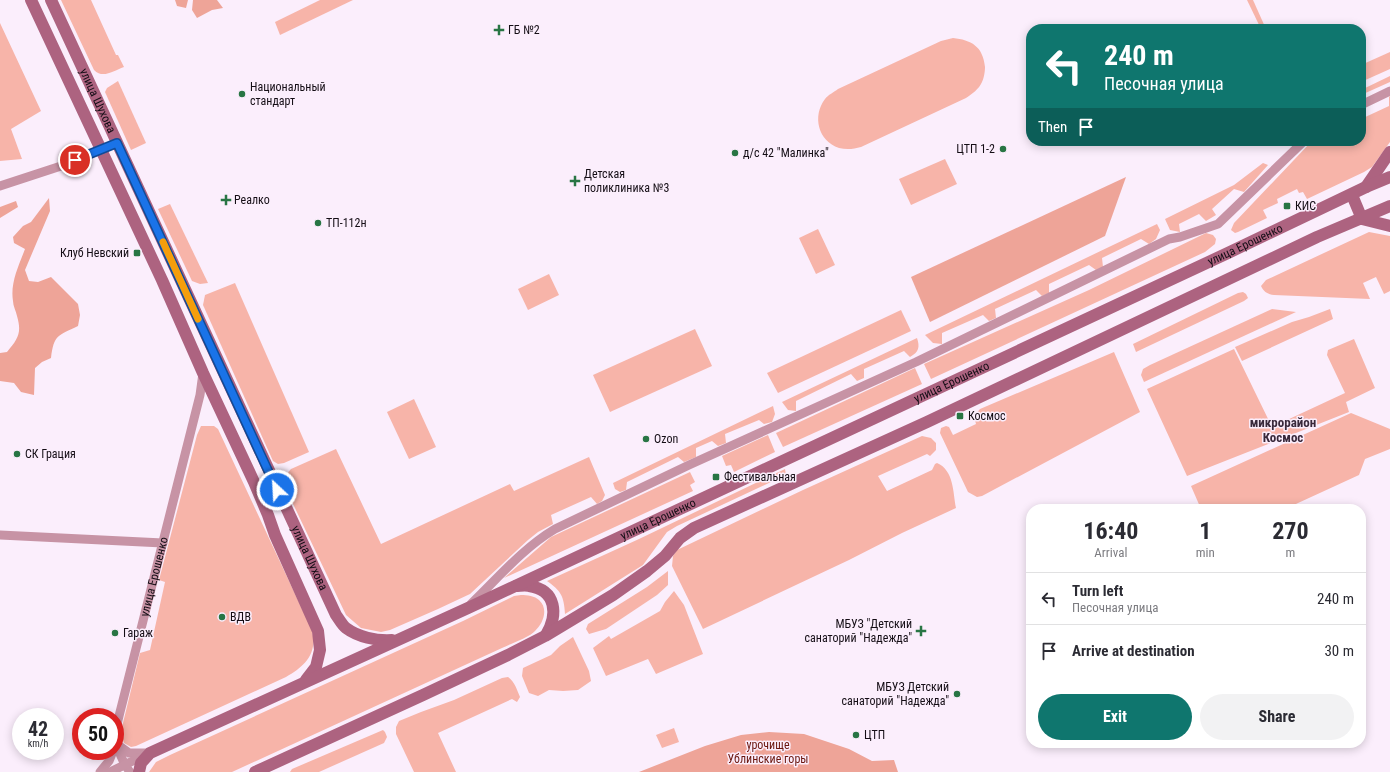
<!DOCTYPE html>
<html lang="en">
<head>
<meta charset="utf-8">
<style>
  :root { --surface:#fff; --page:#f2f2f3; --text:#2b2b33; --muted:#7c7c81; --line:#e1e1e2; --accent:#0f766e }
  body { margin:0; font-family:"Roboto Condensed",sans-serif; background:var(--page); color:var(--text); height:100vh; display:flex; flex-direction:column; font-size:15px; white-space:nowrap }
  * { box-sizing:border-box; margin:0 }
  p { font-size:13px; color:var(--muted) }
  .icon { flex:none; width:22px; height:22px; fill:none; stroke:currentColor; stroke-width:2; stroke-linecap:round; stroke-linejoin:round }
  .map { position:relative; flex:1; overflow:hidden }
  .sheet { position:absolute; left:1026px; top:504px; width:340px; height:244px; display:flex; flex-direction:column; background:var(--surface); border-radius:16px; box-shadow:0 2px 10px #0003 }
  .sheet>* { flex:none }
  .banner { position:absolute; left:1026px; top:24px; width:340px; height:122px; border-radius:16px; box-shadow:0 2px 10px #0003; background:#0f766e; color:#fff; overflow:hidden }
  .speed { position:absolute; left:12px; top:708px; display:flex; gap:8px; font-size:20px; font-weight:700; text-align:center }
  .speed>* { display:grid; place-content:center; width:52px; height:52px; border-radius:50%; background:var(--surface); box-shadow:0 2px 10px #0003; line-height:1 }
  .speed small { font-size:10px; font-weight:400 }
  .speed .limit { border:6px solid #d22; background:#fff; color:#111 }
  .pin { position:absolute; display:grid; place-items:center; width:34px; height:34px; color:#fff; margin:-17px; border:2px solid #fff; border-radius:50%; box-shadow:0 1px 4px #0007 }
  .me { position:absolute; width:44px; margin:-22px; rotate:335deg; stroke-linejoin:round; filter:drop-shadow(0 0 3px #0008) }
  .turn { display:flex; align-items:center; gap:14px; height:84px; padding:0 12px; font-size:18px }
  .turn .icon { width:52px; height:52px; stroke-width:2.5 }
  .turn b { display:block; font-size:28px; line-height:34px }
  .then { display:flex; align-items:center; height:38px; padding:0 12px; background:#0003; gap:8px; font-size:15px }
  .eta { display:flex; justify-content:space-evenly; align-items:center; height:68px; text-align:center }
  .eta b { font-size:24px; font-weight:700; line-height:28px }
  .cta { display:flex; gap:8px; margin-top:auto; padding:8px 12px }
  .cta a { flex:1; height:46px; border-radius:24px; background:var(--accent); color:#fff; font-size:16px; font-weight:700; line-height:46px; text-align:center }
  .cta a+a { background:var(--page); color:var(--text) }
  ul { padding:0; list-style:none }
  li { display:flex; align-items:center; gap:12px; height:52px; padding:0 12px; border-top:1px solid var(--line) }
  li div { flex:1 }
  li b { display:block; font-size:15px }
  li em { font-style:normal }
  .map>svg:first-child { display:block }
  .green { fill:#f7b4a9 }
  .forest { fill:#eea498 }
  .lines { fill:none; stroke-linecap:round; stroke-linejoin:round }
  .street { stroke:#c793a5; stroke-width:9 }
  .secondary { stroke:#ad6380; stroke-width:12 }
  .route-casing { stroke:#114b97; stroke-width:10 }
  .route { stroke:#1a73e8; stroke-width:7 }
  .slow { stroke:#f59e0b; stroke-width:7 }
  .poi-dot { fill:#287544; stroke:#fbeefc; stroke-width:1.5 }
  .labels { text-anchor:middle; stroke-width:3; stroke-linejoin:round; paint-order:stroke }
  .poi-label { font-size:12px; fill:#140d15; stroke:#fbeefc; text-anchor:start }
  .street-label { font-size:12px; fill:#140d15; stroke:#fbeefc }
  .park-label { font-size:12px; fill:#6a150d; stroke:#fbeefc }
  .neighbourhood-label { font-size:13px; font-weight:bold; fill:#39293b; stroke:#fbeefc }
</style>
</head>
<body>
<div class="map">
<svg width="1390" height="772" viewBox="0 0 1390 772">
  <rect width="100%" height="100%" fill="#fbeefc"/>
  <g class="green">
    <path d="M 61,0 L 91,0 L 116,55 L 118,55 L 124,67 C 113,71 103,79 94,70 Z"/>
    <path d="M 320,0 L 353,0 L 280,35 L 275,22 Z"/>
    <path d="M 1247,0 L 1253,0 L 1266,29 L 1261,29 Z"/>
    <path d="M 0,23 L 41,111 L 11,129 L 22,159 L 0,161 Z"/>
    <path d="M 953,38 C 971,40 983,46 985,67 C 985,71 984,78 982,82 C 979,89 972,94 966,98 L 861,147 C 854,149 847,150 839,148 C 818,141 812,116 825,99 C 828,95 834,92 838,89 L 941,41 Z"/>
    <path d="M 1390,52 L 1390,69 L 1361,82 L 1361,65 Z"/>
    <path d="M 1390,76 L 1390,82 L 1361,95 L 1361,90 Z"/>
    <path d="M 118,81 L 146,143 L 131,150 L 105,92 L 107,88 Z"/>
    <path d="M 1390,96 L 1390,142 L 1372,167 L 1364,172 L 1307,199 L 1303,192 L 1299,193 L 1297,189 L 1277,199 L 1278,203 L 1263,210 L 1267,218 L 1238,232 L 1235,233 L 1231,230 L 1234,223 L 1311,142 L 1319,145 L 1323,141 L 1361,141 L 1361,119 L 1389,106 L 1389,97 Z"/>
    <path d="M 945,159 L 957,184 L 911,205 L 899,179 Z"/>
    <path d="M 1263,163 L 1268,165 L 1244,192 L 1234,189 L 1212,209 L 1216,215 L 1206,221 L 1199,214 L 1179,224 L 1180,232 L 1170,230 L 1165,219 L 1234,185 Z"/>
    <path d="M 170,204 L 208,283 L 200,284 L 192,281 L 158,209 Z"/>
    <path d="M 1157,224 L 1160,230 L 1156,239 L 1149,244 L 1141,239 L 1102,258 L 1103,267 L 1096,270 L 1089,265 L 1049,284 L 1049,293 L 1042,296 L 1036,290 L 995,309 L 996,318 L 989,321 L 983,315 L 942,333 L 942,344 L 933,343 L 925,335 Z"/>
    <path d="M 818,229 L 835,265 L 816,274 L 799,238 Z"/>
    <path d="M 1369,232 L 1390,236 L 1390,291 L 1384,294 L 1376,277 L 1363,283 L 1370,299 L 1274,295 C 1267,294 1264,292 1261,286 L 1266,280 Z"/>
    <path d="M 1206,233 L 1213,235 L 1216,239 L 1215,244 L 1205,252 L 931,379 L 924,364 L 1089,290 Z"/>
    <path d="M 549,274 L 559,295 L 528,310 L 518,289 Z"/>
    <path d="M 235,283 L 309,452 L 284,463 L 278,464 L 273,461 L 203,305 L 205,295 Z"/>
    <path d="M 1243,292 L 1246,294 L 1248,298 L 1244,301 L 1136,352 L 1133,344 L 1238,293 Z"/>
    <path d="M 1272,309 L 1296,312 L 1144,382 L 1141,375 L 1143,369 L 1150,365 Z"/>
    <path d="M 1330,309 L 1333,319 L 1242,361 L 1235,347 L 1292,322 L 1309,317 Z"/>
    <path d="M 901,310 L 911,331 L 778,393 L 767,373 Z"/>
    <path d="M 695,329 L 712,366 L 610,412 L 593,375 Z"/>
    <path d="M 917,338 C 920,347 919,352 910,357 L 904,351 L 864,369 L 864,378 L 857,381 L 851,374 L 796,401 L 796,411 L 788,410 L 782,402 Z"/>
    <path d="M 1354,339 L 1375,388 L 1346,402 L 1349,412 L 1187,476 L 1147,389 L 1234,349 L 1272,427 L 1345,393 L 1327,355 L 1328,350 Z"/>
    <path d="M 1114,352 L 1140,412 L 982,496 L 977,497 L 968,492 L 940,433 L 941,428 L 946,426 L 949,427 L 953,435 L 976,424 L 974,416 L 980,409 Z"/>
    <path d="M 915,368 L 922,384 L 783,447 L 776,433 Z"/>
    <path d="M 414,399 L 436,447 L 409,459 L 387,412 Z"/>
    <path d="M 773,406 L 775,414 L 772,422 L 764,424 L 759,420 L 725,434 L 726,443 L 718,446 L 712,441 L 696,448 L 696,457 L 684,462 L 678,457 L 627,482 L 626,490 L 620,492 L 615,489 L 613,483 Z"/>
    <path d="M 1351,413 L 1390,429 L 1390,449 L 1365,459 L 1359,475 L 1285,509 L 1201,509 L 1191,486 Z"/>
    <path d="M 201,426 L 214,426 L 218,429 L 303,611 C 306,617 310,624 312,631 C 318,654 304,667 286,677 L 136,746 L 131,747 L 124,743 L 121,735 L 123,723 L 140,653 L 150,650 L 165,582 L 159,580 L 197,435 Z"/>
    <path d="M 768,435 L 775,452 L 734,472 L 731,465 L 726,466 L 722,456 Z"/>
    <path d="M 922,436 L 931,438 L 936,443 L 936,450 L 930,456 L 927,454 L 878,476 L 887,491 L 932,470 L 935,464 L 937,463 C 954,470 953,493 956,508 L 902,533 L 849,560 L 703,629 L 672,566 L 673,556 L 677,550 L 803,490 Z"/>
    <path d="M 336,449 L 381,544 L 510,484 L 514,491 L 589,457 L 605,495 L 602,501 L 597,504 L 591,497 L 551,515 L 553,524 L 538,532 L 528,540 L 470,594 L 438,609 L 390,630 L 381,632 L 361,628 L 346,615 L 284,485 L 283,478 L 291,469 Z"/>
    <path d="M 785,469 L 786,475 L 677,526 L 667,532 L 643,565 L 565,614 C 564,596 561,591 547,581 L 639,539 Z"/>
    <path d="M 690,472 L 695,482 L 690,485 L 693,491 L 504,578 L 551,537 Z"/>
    <path d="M 668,571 L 668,585 L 657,595 L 606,629 L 589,634 L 586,629 L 588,624 L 647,587 Z"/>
    <path d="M 674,591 L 684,605 L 703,654 L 656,674 L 648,659 L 606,676 L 593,648 L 609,636 L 611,639 L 660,611 L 665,602 Z"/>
    <path d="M 521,595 C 527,595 535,596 539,600 C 549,609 543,624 535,631 C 530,637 510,644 502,648 L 232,772 L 149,772 L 156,762 L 170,755 L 463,621 L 514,596 Z"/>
    <path d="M 573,637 L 589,671 L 591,681 L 578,690 L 563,691 L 549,690 L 538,696 L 529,693 L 522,676 L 523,668 L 551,655 L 560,646 Z"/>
    <path d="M 508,677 C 515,682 517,690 520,697 L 517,702 L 512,699 L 438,733 L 456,772 L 414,772 L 396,734 L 396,727 L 399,721 L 421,712 L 454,700 L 502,678 Z"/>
    <path d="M 674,728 L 679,742 L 662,748 L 656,735 Z"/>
    <path d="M 383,730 L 385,732 L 387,737 L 384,743 L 319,772 L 290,772 L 292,769 Z"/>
  </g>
  <g class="forest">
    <path d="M 175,0 L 188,0 L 186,8 L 177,6 Z"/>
    <path d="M 193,0 L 217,0 L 223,8 L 212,10 L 197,18 L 192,10 Z"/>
    <path d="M 1126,177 L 1105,236 L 930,322 L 911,277 Z"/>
    <path d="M 49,198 L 50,211 L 25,270 L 29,281 L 38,282 L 51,277 L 78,304 L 80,315 L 78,326 C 58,336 54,334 51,358 L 42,362 L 35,368 L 34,395 L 21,392 L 14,383 L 0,381 L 0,353 L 7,352 C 18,339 22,333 17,316 C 16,311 13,306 13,301 C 10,283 19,265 25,249 L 14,243 L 13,237 L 23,226 L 31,222 Z"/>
    <path d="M 16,201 L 18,207 L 0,218 L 0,207 Z"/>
    <path d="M 769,732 L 804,734 L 849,749 L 872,761 L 894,760 L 898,772 L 639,772 L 705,746 L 741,735 Z"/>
  </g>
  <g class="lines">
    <g class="street">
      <path d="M 1361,105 L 1390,91"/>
      <path d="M 0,186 L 61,166 L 100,150"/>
      <path d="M 0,535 L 163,543"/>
      <path d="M 471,604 C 498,578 523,548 555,529 L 689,465 L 916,362 L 1169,239 L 1180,237 L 1218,224 L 1304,141"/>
      <path d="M 115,743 L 129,753 L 147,753"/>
      <path id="s1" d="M 115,744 L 116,728 L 200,395 L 203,373"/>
      <path d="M 116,745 L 125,765 L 130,772"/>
      <path d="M 100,772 L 109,761 L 113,751"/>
      <path d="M 110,772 L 147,754"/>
    </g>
    <g class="secondary">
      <path d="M 31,0 L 162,280 L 203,373 L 254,482 L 268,515 L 275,535 L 318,631 L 320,650 L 316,667 L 306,680"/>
      <path id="s2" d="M 51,0 L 336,615 C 339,619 342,625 346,628 C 358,637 376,641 392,640"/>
      <path d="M 1366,187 L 1390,152"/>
      <path d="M 1352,195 L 1362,219"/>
      <path d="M 1362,219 L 1390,226"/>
      <path d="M 516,586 C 520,586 525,585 529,586 C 557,590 558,615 546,635"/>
      <path id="s3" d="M 139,772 L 141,763 L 150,753 L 468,608 L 1230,252 L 1366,187 L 1390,177"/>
      <path d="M 255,772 L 423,695 L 508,655 L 545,636 L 613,595 L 647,571 L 665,556 L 680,538 L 694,528 L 927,422 L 1317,237 L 1390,206"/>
    </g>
  </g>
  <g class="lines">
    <g class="route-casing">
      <path id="route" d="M 75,160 L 117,143 L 277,490"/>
    </g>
    <use href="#route" class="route"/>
    <path class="slow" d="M 163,242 L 198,319"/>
  </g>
  <g class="poi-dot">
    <path d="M497 24h4v4h4v4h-4v4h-4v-4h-4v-4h4z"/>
    <circle cx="242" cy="94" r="4"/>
    <circle cx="1003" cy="149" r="4"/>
    <circle cx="735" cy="153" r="4"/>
    <path d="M573 175h4v4h4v4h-4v4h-4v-4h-4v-4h4z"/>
    <path d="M224 194h4v4h4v4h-4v4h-4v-4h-4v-4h4z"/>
    <rect x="1283" y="202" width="8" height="8" rx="2"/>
    <circle cx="318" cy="223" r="4"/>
    <rect x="133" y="249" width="8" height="8" rx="2"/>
    <rect x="956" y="412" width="8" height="8" rx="2"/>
    <circle cx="646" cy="439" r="4"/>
    <circle cx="17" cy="454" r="4"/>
    <rect x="712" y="473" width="8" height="8" rx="2"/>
    <circle cx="222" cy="617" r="4"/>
    <path d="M919 625h4v4h4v4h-4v4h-4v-4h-4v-4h4z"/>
    <circle cx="115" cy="633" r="4"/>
    <circle cx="957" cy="694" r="4"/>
    <circle cx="856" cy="735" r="4"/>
  </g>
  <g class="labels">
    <g class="poi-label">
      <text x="508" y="34">ГБ №2</text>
      <text x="250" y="91">Национальный<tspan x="250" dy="14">стандарт</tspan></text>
      <text x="995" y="153" text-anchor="end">ЦТП 1-2</text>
      <text x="743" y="157">д/с 42 "Малинка"</text>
      <text x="584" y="178">Детская<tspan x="584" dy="14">поликлиника №3</tspan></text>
      <text x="234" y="204">Реалко</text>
      <text x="1295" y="210">КИС</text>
      <text x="326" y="227">ТП-112н</text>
      <text x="129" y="257" text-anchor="end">Клуб Невский</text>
      <text x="968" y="420">Космос</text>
      <text x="654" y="443">Ozon</text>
      <text x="25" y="458">СК Грация</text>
      <text x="724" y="481">Фестивальная</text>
      <text x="230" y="621">ВДВ</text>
      <text x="912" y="628" text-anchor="end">МБУЗ "Детский<tspan x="912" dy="14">санаторий "Надежда"</tspan></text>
      <text x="123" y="637">Гараж</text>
      <text x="949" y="691" text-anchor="end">МБУЗ Детский<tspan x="949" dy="14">санаторий "Надежда"</tspan></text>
      <text x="864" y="739">ЦТП</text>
    </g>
    <g class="street-label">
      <text dy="4" stroke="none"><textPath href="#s2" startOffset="111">улица Шухова</textPath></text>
      <text dy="4" stroke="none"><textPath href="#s3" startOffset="1230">улица Ерошенко</textPath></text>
      <text dy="4" stroke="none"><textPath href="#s3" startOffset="906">улица Ерошенко</textPath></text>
      <text dy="4" stroke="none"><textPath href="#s3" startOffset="582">улица Ерошенко</textPath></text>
      <text dy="4" stroke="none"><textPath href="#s2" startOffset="615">улица Шухова</textPath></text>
      <text dy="4" stroke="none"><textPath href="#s1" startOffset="172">улица Ерошенко</textPath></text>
    </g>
    <g class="park-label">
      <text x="768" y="749">урочище<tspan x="768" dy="14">Ублинские горы</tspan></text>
    </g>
    <g class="neighbourhood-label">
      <text x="1283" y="427">микрорайон<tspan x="1283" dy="15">Космос</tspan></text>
    </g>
  </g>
</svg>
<div class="speed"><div>42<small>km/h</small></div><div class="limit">50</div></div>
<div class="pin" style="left:75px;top:160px;background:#d93025"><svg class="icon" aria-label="arrive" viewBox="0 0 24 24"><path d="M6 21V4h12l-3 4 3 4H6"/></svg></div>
<svg class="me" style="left:277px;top:490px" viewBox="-20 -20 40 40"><circle r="17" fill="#1a73e8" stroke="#fff" stroke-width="3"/><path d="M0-11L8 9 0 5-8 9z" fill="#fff"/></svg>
<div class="banner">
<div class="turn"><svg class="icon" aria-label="left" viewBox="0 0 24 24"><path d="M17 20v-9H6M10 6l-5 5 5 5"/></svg><div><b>240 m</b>Песочная улица</div></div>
<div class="then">Then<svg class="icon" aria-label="arrive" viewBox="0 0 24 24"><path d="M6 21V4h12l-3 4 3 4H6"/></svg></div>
</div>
<section class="sheet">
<div class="eta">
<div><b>16:40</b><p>Arrival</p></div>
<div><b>1</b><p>min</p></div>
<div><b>270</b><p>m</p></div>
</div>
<ul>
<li><svg class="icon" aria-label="left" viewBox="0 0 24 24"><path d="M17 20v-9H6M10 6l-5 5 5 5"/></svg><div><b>Turn left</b><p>Песочная улица</p></div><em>240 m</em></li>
<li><svg class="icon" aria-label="arrive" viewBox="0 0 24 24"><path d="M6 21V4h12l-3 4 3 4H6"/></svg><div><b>Arrive at destination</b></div><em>30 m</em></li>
</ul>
<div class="cta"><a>Exit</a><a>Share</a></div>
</section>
</div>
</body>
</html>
